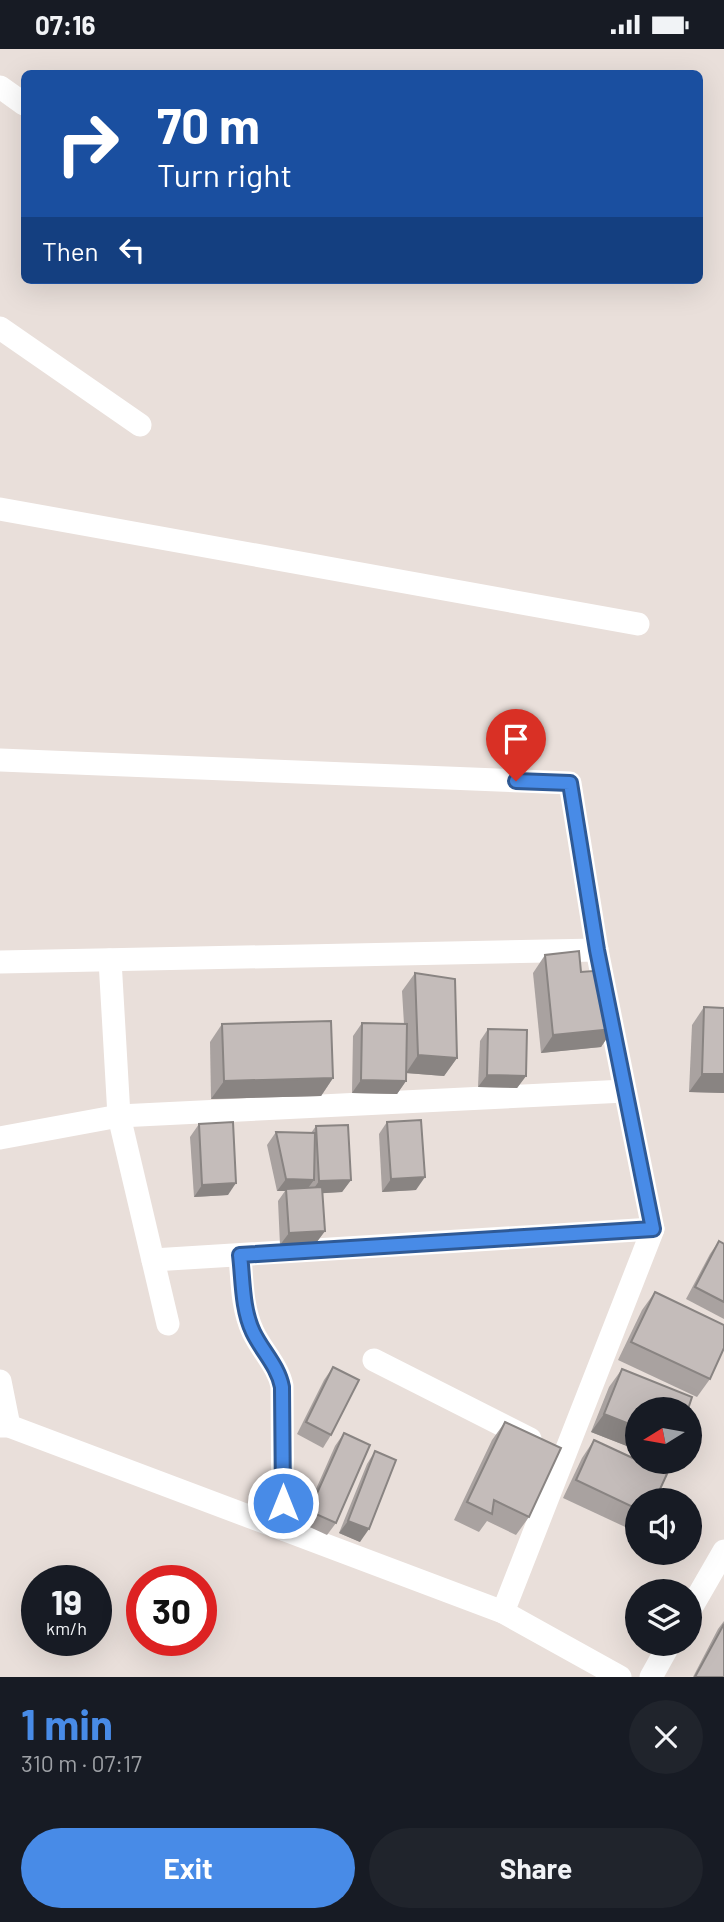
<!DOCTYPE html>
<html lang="en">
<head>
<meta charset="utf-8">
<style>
  :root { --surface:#171b24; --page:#20242c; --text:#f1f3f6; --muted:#9ea1a6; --accent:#488be7 }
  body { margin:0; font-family:Barlow,sans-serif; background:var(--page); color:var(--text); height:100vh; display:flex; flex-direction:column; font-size:26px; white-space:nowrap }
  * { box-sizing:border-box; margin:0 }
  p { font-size:23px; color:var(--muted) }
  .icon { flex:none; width:38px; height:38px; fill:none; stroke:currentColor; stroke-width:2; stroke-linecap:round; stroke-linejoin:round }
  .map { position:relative; height:1628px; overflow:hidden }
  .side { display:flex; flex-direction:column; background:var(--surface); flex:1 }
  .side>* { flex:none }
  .hud { position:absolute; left:21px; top:21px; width:682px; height:214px; border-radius:10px; box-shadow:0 7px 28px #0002; background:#1a4fa0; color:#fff; overflow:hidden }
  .needle { width:46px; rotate:259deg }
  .fabs { position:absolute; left:625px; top:1348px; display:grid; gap:14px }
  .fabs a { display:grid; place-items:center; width:77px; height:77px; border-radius:50%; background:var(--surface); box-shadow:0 7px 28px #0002; font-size:35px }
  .speed { position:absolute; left:21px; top:1516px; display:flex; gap:14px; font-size:35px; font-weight:700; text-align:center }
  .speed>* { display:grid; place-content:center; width:91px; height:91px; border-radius:50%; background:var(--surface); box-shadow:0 7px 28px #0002; line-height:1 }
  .speed small { font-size:18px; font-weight:400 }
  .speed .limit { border:10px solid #d22; background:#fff; color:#111 }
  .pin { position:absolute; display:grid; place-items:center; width:60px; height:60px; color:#fff; margin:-72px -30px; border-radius:50% 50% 50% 0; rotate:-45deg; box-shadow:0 0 7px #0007 }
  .pin .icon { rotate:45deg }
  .me { position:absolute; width:77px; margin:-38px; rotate:0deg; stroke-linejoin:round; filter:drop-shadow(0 0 5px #0008) }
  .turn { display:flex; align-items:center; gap:24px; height:147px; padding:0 21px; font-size:32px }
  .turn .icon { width:91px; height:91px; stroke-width:2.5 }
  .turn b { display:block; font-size:49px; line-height:60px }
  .then { display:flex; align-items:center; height:66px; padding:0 21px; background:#0003; gap:14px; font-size:26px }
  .round { display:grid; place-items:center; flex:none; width:74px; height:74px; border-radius:37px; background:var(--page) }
  .head { display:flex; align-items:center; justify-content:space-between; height:119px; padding:0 21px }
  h1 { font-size:42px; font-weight:700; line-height:52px; color:var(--accent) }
  .cta { display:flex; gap:14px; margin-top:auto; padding:14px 21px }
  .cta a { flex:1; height:80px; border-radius:42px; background:var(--accent); color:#fff; font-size:28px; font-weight:700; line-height:80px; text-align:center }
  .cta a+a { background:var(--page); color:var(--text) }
  .status { display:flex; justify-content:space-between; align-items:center; height:49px; padding:0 35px; background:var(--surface); direction:ltr }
  .status svg { height:19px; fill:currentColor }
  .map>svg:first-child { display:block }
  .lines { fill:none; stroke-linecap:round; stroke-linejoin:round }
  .street { stroke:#fff; stroke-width:23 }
  .wall { fill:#a9a2a0 }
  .shaded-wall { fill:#898482 }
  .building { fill:#c4bcba; stroke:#898482; stroke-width:2 }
  .route-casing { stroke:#2f5a96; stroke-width:18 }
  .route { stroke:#488be7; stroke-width:12 }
</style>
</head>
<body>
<div class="status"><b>07:16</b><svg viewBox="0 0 49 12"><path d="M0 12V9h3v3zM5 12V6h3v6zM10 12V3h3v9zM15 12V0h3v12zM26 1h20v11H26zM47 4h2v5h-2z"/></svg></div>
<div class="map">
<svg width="724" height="1628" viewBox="0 0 724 1628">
  <rect width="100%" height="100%" fill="#e9dfda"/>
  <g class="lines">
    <g class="street">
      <path d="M 0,38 L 24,55"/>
      <path d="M 0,279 L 140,376"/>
      <path d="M 0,460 L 638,575"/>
      <path d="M 0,711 L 570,734 L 597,901 L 653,1180 L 503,1563"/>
      <path d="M 110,911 L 119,1067 L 168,1275"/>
      <path d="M 0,913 L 597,901"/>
      <path d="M 0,1089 L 119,1067 L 625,1042"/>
      <path d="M 240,1206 C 242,1231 242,1260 253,1283 C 262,1302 278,1317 282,1337 L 283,1480"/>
      <path d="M 153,1211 L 653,1180"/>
      <path d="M 374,1311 L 530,1390"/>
      <path d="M 0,1332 L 9,1377"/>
      <path d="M 0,1377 L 9,1377 L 503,1563 L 620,1628"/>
      <path d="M 690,1561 L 724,1502"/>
      <path d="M 651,1628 L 670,1594"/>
    </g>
  </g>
  <g class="wall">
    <path d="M 545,906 L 581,923 L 613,980 L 601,998 L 541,1004 L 533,924 Z"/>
    <path d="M 415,924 L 457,1009 L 444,1027 L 406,1024 L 406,1032 L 397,1045 L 352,1044 L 353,987 L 362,974 L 404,975 L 402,942 Z"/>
    <path d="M 704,958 L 724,1044 L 689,1043 L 692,976 Z"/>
    <path d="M 222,975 L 333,1029 L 321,1047 L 211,1050 L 210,993 Z"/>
    <path d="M 488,980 L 526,1027 L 517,1039 L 478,1038 L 480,992 Z"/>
    <path d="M 387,1073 L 416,1141 L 382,1143 L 379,1085 Z"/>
    <path d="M 199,1075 L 228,1146 L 194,1148 L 190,1088 Z"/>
    <path d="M 316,1077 L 351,1131 L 342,1143 L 322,1144 L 325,1182 L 316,1194 L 280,1196 L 278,1152 L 285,1142 L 277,1142 L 267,1096 L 276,1083 L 311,1084 Z"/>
    <path d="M 719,1192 L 724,1195 L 724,1270 L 686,1250 L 710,1205 Z"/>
    <path d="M 655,1243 L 710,1330 L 697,1348 L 618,1311 L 642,1261 Z"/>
    <path d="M 333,1318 L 331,1386 L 323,1399 L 297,1385 L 324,1331 Z"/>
    <path d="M 622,1320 L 637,1360 L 637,1401 L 591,1383 L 609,1338 Z"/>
    <path d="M 505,1373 L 529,1468 L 516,1486 L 487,1472 L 479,1483 L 454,1471 L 492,1391 Z"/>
    <path d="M 344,1384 L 336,1474 L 327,1486 L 301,1474 L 335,1397 Z"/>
    <path d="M 594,1391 L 637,1451 L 637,1482 L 636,1483 L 563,1449 L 582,1409 Z"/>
    <path d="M 375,1402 L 360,1493 L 339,1484 L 367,1415 Z"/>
    <path d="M 724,1572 L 724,1628 L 693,1628 L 718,1580 Z"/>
  </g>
  <g class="shaded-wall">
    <path d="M 613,980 L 601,998 L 541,1004 L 553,986 Z"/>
    <path d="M 418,1006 L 457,1009 L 444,1027 L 406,1024 Z"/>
    <path d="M 702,1025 L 724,1025 L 724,1044 L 689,1043 Z"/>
    <path d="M 487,1026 L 526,1027 L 517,1039 L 478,1038 Z"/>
    <path d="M 333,1029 L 321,1047 L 211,1050 L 224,1032 Z"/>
    <path d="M 361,1031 L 406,1032 L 397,1045 L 352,1044 Z"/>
    <path d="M 425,1128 L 416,1141 L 382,1143 L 391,1130 Z"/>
    <path d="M 286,1130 L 314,1131 L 305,1143 L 286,1140 L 285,1142 L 277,1142 Z"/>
    <path d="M 351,1131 L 342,1143 L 310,1145 L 319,1132 Z"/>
    <path d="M 236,1134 L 228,1146 L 194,1148 L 202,1136 Z"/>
    <path d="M 325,1182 L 316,1194 L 280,1196 L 289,1184 Z"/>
    <path d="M 604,1365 L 637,1378 L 637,1401 L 591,1383 Z"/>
    <path d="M 348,1472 L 369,1480 L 360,1493 L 339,1484 Z"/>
  </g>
  <g class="building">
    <path d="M 579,902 L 581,923 L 607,921 L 613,980 L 553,986 L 545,906 Z"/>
    <path d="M 415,924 L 455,930 L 457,1009 L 418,1006 Z"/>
    <path d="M 704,958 L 724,959 L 724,1025 L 702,1025 Z"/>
    <path d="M 331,972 L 333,1029 L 224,1032 L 222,975 Z"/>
    <path d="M 362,974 L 407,975 L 406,1032 L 361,1031 Z"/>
    <path d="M 488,980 L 527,981 L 526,1027 L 487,1026 Z"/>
    <path d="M 421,1071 L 425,1128 L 391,1130 L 387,1073 Z"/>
    <path d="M 233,1073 L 236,1134 L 202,1136 L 199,1075 Z"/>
    <path d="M 348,1076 L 351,1131 L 319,1132 L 316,1077 Z"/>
    <path d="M 276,1083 L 315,1084 L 314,1131 L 286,1130 Z"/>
    <path d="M 322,1138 L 325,1182 L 289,1184 L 286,1140 Z"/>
    <path d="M 719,1192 L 724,1195 L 724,1253 L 695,1238 Z"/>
    <path d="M 655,1243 L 724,1276 L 724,1299 L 710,1330 L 631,1293 Z"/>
    <path d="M 333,1318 L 359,1331 L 331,1386 L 306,1373 Z"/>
    <path d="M 622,1320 L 692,1348 L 688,1360 L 637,1360 L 637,1378 L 604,1365 Z"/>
    <path d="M 505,1373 L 561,1399 L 529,1468 L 494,1451 L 492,1465 L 467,1453 Z"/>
    <path d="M 344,1384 L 370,1396 L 336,1474 L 309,1462 Z"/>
    <path d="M 594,1391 L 637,1411 L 637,1412 L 640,1412 L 667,1425 L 655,1451 L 637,1451 L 637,1460 L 576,1431 Z"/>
    <path d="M 375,1402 L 396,1411 L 369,1480 L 348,1472 Z"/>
    <path d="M 724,1575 L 724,1628 L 695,1628 Z"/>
  </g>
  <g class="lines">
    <g class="route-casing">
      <path id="route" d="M 283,1454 L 282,1338 C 278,1317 262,1302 253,1283 C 242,1260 243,1231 240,1206 L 653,1180 L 597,901 L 570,734 L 516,732"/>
    </g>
    <use href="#route" class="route"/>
  </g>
</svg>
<div class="fabs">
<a><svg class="needle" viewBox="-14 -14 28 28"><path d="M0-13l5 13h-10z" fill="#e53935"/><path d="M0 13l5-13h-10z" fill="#9ea1a6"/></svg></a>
<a><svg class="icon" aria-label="sound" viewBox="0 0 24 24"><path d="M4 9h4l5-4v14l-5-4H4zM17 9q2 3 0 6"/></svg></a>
<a><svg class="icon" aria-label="layers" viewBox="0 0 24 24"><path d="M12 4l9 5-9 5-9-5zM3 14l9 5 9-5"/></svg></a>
</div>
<div class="speed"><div>19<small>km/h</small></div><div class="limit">30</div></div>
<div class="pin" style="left:516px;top:732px;background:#d93025"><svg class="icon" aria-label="arrive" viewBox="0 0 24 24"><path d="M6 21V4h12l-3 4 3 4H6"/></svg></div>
<svg class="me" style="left:283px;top:1454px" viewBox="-20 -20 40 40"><circle r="17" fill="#488be7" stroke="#fff" stroke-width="3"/><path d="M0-11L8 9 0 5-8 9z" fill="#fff"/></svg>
<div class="hud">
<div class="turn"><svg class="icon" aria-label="right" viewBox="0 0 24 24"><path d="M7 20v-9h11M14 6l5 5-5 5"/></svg><div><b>70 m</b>Turn right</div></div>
<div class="then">Then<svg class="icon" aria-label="left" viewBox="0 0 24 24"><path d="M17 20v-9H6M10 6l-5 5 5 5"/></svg></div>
</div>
</div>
<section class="side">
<div class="head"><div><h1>1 min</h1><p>310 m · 07:17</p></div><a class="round"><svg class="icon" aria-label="close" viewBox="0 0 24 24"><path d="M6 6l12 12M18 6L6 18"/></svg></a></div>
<div class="cta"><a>Exit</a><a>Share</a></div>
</section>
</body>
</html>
